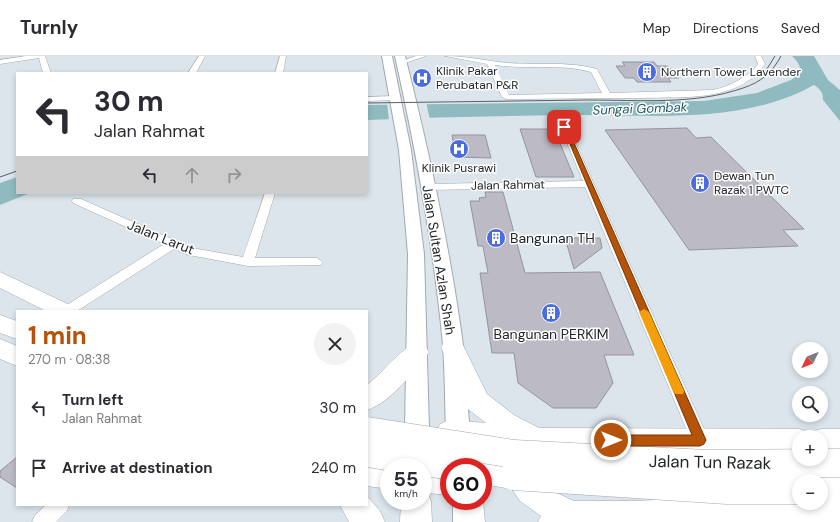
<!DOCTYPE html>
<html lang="en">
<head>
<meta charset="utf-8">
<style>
  :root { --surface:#fff; --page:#f2f2f3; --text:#2b2b33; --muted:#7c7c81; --line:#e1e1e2; --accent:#b45309 }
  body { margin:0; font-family:"DM Sans",sans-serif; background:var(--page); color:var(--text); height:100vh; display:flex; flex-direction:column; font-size:15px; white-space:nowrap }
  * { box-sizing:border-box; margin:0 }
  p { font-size:13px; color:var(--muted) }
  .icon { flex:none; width:22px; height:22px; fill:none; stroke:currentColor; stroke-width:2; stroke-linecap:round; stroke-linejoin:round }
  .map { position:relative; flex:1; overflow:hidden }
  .side { position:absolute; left:16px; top:254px; width:352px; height:196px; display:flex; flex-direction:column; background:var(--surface); border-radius:0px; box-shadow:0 2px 6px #0003 }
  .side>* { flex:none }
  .top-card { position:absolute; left:16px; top:16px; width:352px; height:122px; border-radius:0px; box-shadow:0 2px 6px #0003; background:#fff; color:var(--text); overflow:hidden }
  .needle { width:26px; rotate:227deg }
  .buttons { position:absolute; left:792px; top:286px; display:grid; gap:8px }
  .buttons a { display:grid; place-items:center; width:36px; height:36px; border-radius:50%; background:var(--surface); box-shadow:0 2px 6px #0003; font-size:20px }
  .speed { position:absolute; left:380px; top:402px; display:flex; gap:8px; font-size:20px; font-weight:700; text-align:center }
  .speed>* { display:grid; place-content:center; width:52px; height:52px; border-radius:50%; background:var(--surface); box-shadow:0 2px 6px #0003; line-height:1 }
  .speed small { font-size:10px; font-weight:400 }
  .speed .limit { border:6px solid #d22; background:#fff; color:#111 }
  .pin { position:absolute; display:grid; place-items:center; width:34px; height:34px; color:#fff; margin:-17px; border-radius:8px; box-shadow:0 2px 6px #0006 }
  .me { position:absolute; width:44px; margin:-22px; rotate:90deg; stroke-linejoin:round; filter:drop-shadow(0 0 3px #0008) }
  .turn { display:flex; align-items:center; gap:14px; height:84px; padding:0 12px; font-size:18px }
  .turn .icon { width:52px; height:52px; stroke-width:2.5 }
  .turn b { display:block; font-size:28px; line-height:34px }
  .lanes { display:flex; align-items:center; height:38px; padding:0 12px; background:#0003; justify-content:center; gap:20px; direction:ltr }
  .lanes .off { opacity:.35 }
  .round { display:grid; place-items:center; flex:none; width:42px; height:42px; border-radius:21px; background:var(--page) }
  .headline { display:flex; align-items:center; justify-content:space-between; height:68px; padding:0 12px }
  h1 { font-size:24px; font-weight:800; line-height:30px; color:var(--accent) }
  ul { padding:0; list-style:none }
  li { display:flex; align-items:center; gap:12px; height:60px; padding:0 12px }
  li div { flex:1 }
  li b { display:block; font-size:15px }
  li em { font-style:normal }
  header { display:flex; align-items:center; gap:24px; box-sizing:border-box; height:56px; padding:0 20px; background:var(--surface); border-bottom:1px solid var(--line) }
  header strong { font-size:19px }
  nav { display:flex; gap:22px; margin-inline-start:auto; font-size:14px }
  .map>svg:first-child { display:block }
  .water { fill:#8fbbc0 }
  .pier { fill:#dce5ec }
  .building { fill:#bcbbc5; stroke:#94949d }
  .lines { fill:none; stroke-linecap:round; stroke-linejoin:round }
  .street-casing { stroke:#a1a9af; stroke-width:1 }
  .secondary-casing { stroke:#a1a9af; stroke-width:2 }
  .primary-casing { stroke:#a1a9af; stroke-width:1 }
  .street { fill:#fff; fill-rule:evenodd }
  .secondary { fill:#fff; fill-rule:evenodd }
  .primary { fill:#fff; fill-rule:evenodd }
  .tram { stroke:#5a5f62; stroke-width:1 }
  .primary-bridge-casing { stroke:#a1a9af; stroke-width:29; stroke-linecap:butt }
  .primary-bridge { stroke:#fff; stroke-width:28 }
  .route { fill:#b45309; stroke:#753606 }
  .slow { fill:#f59e0b }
  .labels { text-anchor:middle; stroke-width:3; stroke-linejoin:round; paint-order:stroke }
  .far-poi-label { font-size:12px; fill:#222628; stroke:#fff; text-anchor:start }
  .far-street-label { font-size:12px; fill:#222628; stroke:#fff }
  .far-water-label { font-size:13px; font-style:italic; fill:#1b585e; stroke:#fff }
  .street-label { font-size:14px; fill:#222628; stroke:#fff }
  .poi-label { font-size:14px; fill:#222628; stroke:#fff; text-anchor:start }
  .near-street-label { font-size:17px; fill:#222628; stroke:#fff }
</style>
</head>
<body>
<header>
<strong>Turnly</strong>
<nav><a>Map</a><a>Directions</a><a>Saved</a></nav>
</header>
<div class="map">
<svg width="840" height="466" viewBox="0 0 840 466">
  <rect width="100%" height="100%" fill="#dce5ec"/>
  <g class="water">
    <path d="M 792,0 L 814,0 L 828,24 L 840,34 L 840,65 L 823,44 C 823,36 820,33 814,29 C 740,70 651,58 570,59 C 502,60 435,61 367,64 L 367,49 L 704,45 L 757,37 L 791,24 L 801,17 C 800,9 798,6 792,0 Z"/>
    <path d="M 17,121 L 17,137 L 30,137 L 0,149 L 0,127 Z"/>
  </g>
  <path class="pier" d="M 426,46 L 430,64 L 389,65 L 387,47 Z"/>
  <g class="building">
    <path d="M 622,6 L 654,6 L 657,10 L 668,10 L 679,22 L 668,22 L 671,26 L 637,26 L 634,22 L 625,22 L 616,10 L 625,10 Z"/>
    <path d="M 687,72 L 696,82 L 711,81 L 804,173 L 783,174 L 798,190 L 689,194 L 605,74 Z"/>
    <path d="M 520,73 L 554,73 L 574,121 L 536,121 Z"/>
    <path d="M 452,79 L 485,79 L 491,102 L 456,101 Z"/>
    <path d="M 485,136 L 503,136 L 525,217 L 600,216 L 634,299 L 604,299 L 613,327 L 596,352 L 553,352 L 518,327 L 514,297 L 492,297 L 480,217 L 488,217 L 483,190 L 478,190 L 470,145 L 480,145 L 479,142 L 486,141 Z"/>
    <path d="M 565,182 L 600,182 L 602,192 L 574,213 Z"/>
    <path d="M 17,401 L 17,432 L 0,421 L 0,415 Z"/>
  </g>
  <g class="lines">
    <g class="street-casing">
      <g id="street">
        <path d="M 26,0 L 45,0 L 51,17 L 43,17 L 39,2 L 0,8 L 0,4 Z"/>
        <path d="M 199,0 L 205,0 L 196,17 L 188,17 Z"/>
        <path d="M 280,0 L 286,0 L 283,17 L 275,17 Z"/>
        <path d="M 416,0 L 426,0 L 402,8 L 399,6 Z"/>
        <path d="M 445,0 C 466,0 487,5 508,7 C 539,9 567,5 597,13 L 610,37 L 713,34 C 730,30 747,22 758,8 L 755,0 L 761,0 L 765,8 C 756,21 744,29 729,34 C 705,43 669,41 644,42 C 598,42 552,43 506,43 L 502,41 L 487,8 ZM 495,9 C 527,14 560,7 591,16 L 602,37 L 509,39 Z"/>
        <path d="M 395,40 L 398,40 L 398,44 L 367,45 L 367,41 Z"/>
        <path d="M 563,65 L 567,68 L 709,384 L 706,389 L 700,391 L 694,389 L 691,384 L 585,131 L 427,134 L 422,131 L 427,128 L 583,125 L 559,68 Z"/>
        <path d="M 265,137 L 275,137 L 255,202 L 317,202 L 323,206 L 321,209 L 248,210 L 189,199 L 174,193 L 77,255 L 60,255 L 62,252 L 164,188 L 73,147 L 72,145 L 73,143 L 81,143 L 192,192 L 243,201 Z"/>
        <path d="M 46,449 L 69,449 L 67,455 L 56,466 L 32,466 L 35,459 Z"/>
      </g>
    </g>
    <g class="secondary-casing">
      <g id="secondary">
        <path d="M 382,0 L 392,0 L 411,94 L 424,198 L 429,372 L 425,379 L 417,382 L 409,379 L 405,372 L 408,198 L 399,94 Z"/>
        <path d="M 395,0 L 405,0 C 429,95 450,192 463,289 C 467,318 467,348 470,377 L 466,384 L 458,387 L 450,384 L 446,377 C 445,348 445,318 443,289 C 434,192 416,95 395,0 Z"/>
      </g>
    </g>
    <g class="primary-casing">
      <g id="primary">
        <path d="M 0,216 L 72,250 L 75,255 L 46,255 L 0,232 Z"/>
        <path d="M 0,259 L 17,265 L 17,283 L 0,277 Z"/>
        <path d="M 453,282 L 461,285 L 487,338 L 514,359 L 539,372 L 799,373 L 809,376 L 810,379 L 811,376 L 821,373 L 840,373 L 840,397 L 821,397 L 821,381 L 799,381 L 799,397 L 552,397 L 450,388 L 440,384 L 436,376 L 440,368 L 450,364 L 486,367 L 468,353 L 441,291 L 445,285 Z"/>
        <path d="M 0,283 L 17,290 L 17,310 L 0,303 Z"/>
        <path d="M 417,287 L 425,290 L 429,296 L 425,302 C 408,321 392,345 367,354 L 367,329 C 383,317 399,293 417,287 Z"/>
        <path d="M 522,395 L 532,399 L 536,408 L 536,419 L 541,425 L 557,437 L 574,445 L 632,445 L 799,438 L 799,447 L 821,447 L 821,425 L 810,425 L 811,423 L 821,419 L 840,419 L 840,466 L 538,466 L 541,460 L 520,445 L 512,433 L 483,428 L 483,411 L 470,411 L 473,406 L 483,402 L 509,406 L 512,399 Z"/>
        <path d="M 367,404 L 389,407 L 399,410 L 389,411 L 389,433 L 367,430 Z"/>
        <path d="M 423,409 L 449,411 L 449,439 L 428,437 L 431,445 L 432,466 L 400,466 L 401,445 L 423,445 L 423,411 L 419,411 Z"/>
        <path d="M 367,440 L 380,455 L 385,466 L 349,466 L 340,449 L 367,449 Z"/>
        <path d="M 453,445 L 483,445 L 485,466 L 453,466 Z"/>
      </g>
    </g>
    <use href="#street" class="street"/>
    <use href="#secondary" class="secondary"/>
    <use href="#primary" class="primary"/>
    <g class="tram">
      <path d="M 761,19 L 765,16 L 775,0"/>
      <path d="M 367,47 C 441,46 515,45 589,44 C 639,44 695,49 743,32 C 761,26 772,17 781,0"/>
      <path d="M 0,121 L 17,115"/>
    </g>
    <g class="primary-bridge-casing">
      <g id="primary-bridge">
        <path d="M 367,375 L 514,398 L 707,408 L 840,407"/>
        <path d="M 367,397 L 457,411"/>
        <path d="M 513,420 L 727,434 L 799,434"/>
      </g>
    </g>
    <use href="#primary-bridge" class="primary-bridge"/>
  </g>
  <path class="route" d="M 562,69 L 567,71 L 706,384 L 704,388 L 700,390 L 611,390 L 607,388 L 605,384 L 607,381 L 611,379 L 692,379 Z"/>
  <path class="slow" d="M 644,253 L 649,256 L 684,335 L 683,338 L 675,338 L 673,335 L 639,256 Z"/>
  <defs>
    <g id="building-disc" transform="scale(1)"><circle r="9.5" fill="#4a6cdf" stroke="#fff"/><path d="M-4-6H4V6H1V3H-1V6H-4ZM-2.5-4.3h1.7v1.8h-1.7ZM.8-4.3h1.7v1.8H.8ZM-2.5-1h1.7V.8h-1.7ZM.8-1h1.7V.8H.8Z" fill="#fff"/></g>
    <g id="hospital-disc" transform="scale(1)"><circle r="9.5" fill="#4a6cdf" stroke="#fff"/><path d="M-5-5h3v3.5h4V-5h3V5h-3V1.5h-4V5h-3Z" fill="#fff"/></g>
  </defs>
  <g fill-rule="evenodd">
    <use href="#building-disc" x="647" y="16"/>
    <use href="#hospital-disc" x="422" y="22"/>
    <use href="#hospital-disc" x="459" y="93"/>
    <use href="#building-disc" x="700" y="127"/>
    <use href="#building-disc" x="496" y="182"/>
    <use href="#building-disc" x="551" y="257"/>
  </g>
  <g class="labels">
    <g class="far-poi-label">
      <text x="436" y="19">Klinik Pakar<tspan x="436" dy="14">Perubatan P&amp;R</tspan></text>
      <text x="661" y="20">Northern Tower Lavender</text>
      <text x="459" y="116" text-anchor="middle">Klinik Pusrawi</text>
      <text x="714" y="124">Dewan Tun<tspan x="714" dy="14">Razak 1 PWTC</tspan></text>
    </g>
    <g class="far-street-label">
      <text transform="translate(508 129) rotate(-1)" y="4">Jalan Rahmat</text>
    </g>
    <g class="far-water-label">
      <text transform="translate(640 52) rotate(-2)" y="5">Sungai Gombak</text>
    </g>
    <g class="street-label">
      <text transform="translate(161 181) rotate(22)" y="5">Jalan Larut</text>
      <text transform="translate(439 204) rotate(81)" y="5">Jalan Sultan Azlan Shah</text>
    </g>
    <g class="poi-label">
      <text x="510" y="187">Bangunan TH</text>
      <text x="551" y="283" text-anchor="middle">Bangunan PERKIM</text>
    </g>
    <g class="near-street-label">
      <text transform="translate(710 406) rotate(1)" y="6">Jalan Tun Razak</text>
    </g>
  </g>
</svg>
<div class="buttons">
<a><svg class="needle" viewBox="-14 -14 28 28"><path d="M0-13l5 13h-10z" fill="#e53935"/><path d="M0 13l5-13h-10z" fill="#7c7c81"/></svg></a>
<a><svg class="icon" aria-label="search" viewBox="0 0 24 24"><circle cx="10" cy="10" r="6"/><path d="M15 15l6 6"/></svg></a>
<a>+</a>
<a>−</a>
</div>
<div class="speed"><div>55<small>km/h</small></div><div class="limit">60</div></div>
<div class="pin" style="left:564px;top:71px;background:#d93025"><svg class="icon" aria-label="arrive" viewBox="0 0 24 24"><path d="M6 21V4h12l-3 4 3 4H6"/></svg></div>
<svg class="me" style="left:611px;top:384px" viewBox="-20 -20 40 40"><circle r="17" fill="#b45309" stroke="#fff" stroke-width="3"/><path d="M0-11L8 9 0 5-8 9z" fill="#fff"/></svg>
<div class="top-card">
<div class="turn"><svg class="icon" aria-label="left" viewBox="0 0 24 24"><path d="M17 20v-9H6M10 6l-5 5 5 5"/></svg><div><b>30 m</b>Jalan Rahmat</div></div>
<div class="lanes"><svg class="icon" aria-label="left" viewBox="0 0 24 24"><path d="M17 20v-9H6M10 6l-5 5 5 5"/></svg><svg class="icon off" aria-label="ahead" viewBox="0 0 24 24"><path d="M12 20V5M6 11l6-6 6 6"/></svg><svg class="icon off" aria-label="right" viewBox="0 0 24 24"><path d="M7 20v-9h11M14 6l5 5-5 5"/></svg></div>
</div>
<section class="side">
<div class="headline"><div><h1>1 min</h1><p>270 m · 08:38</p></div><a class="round"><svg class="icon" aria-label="close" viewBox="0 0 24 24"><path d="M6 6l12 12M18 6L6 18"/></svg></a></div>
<ul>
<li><svg class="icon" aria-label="left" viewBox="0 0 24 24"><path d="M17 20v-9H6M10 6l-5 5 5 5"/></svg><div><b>Turn left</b><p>Jalan Rahmat</p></div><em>30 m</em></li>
<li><svg class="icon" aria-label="arrive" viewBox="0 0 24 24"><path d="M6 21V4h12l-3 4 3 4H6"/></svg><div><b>Arrive at destination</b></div><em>240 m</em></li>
</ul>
</section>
</div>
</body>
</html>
